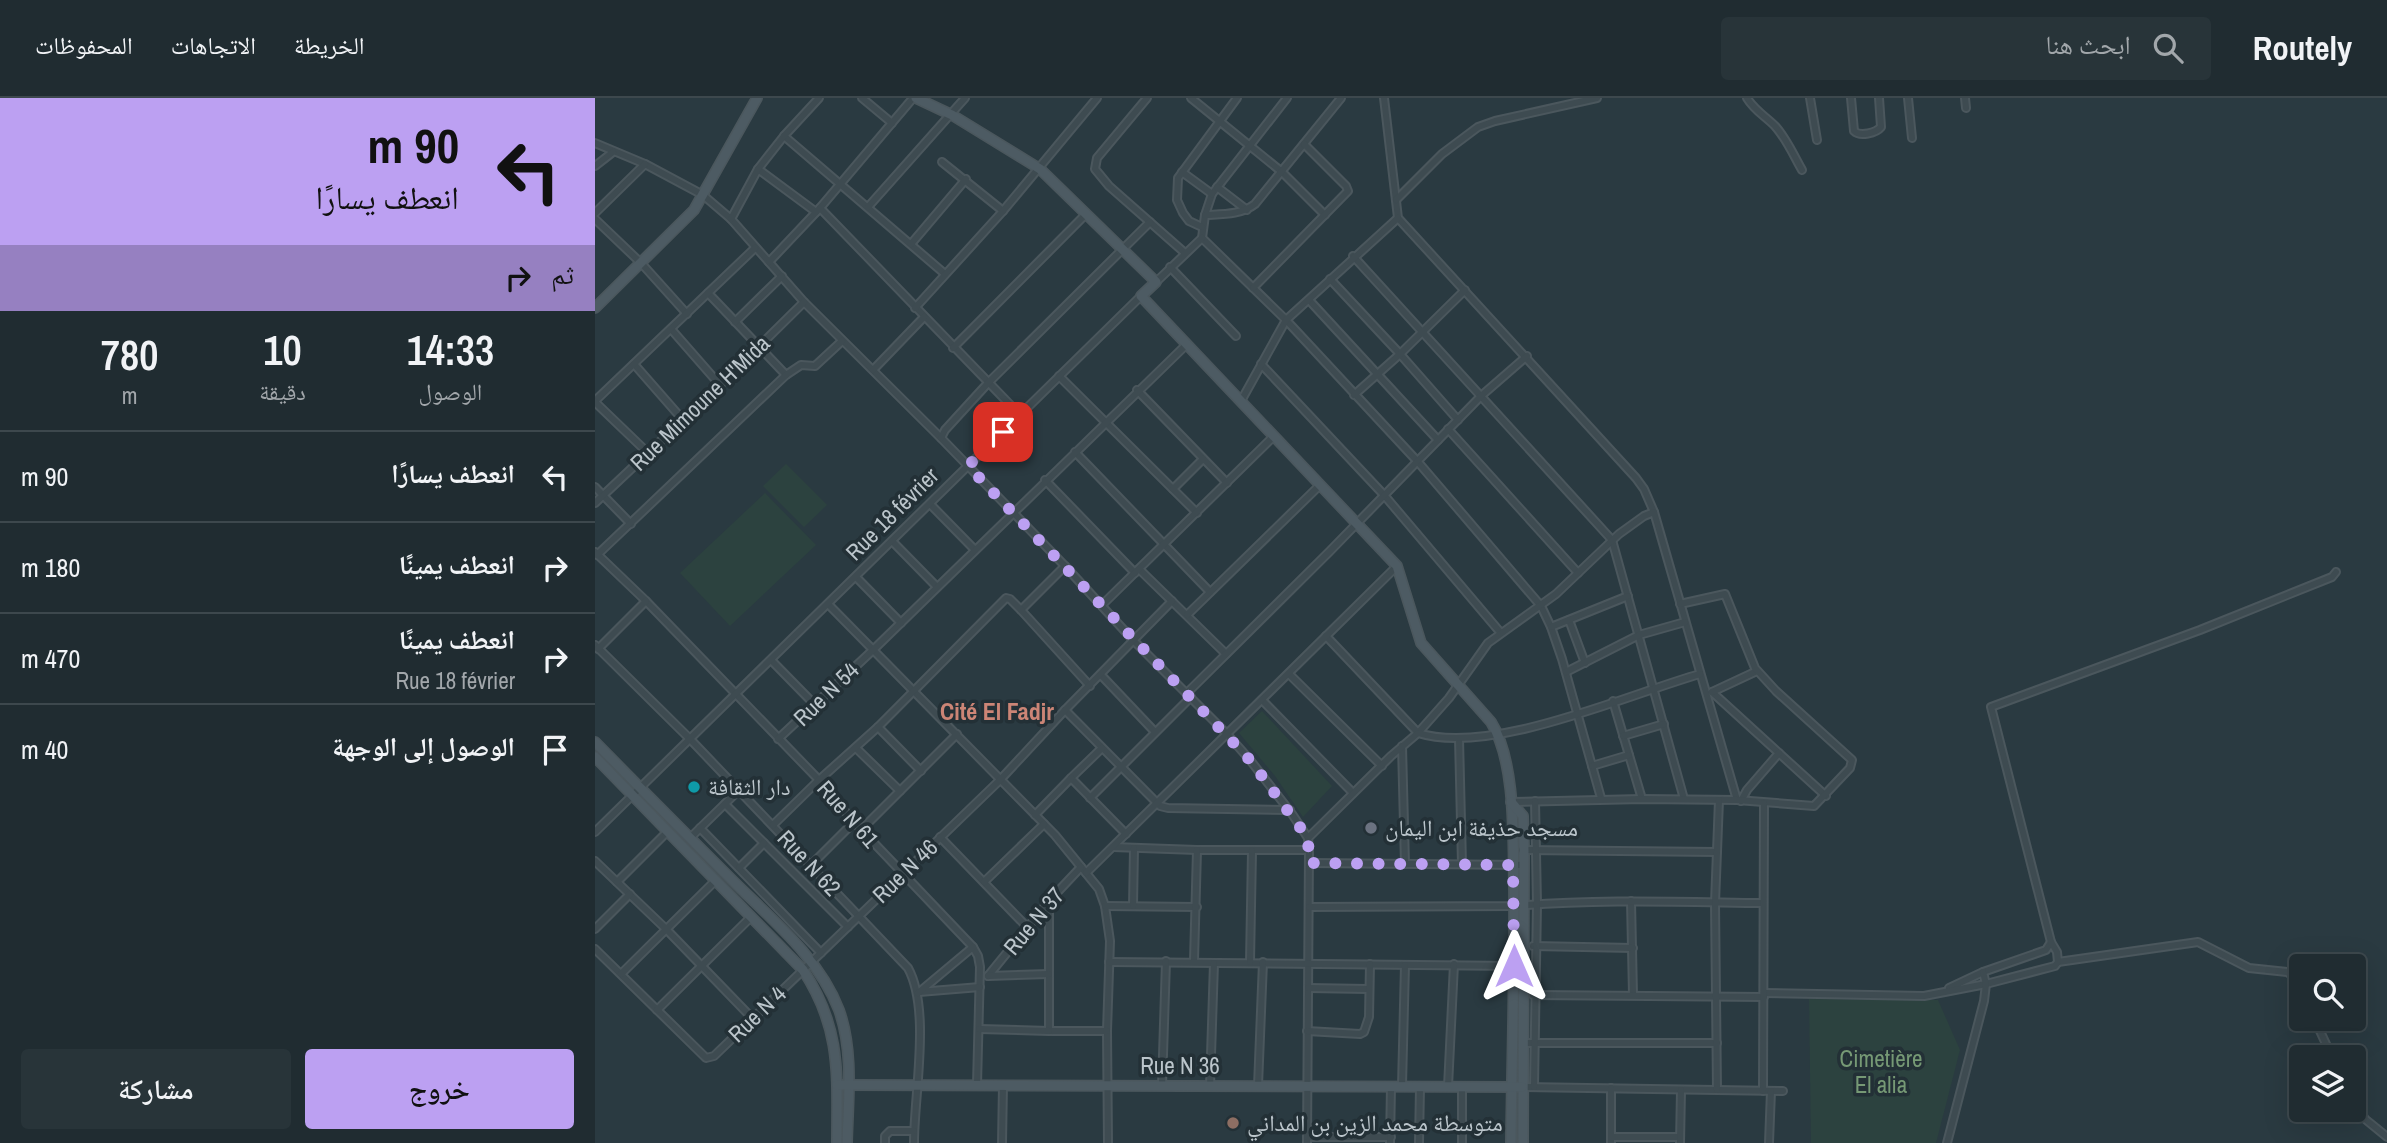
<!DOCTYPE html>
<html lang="ar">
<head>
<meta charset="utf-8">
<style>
  :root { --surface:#202c31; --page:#283439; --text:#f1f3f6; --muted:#a2a7ab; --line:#3d484d; --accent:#bca0f2 }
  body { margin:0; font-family:"Archivo Narrow","Noto Naskh Arabic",sans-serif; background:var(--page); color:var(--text); direction:rtl; height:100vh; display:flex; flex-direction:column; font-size:26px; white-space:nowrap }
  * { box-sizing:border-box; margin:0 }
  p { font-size:23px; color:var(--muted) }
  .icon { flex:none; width:38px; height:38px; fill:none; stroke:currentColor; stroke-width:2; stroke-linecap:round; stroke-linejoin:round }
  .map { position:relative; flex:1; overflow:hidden; direction:ltr }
  .panel { display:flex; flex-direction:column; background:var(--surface); width:595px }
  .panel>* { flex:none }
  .guide { background:#bca0f2; color:#111; overflow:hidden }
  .tools { position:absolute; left:1694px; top:856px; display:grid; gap:14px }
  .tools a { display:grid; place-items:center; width:77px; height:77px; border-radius:7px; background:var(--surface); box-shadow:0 7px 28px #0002,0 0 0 2px var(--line); font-size:35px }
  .pin { position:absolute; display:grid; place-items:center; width:60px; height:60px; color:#fff; margin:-30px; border-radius:14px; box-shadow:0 4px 10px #0006 }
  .me { position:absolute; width:77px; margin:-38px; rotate:0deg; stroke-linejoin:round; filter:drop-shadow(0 0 5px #0008) }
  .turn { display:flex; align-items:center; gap:24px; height:147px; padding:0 21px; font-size:32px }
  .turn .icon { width:91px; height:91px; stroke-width:2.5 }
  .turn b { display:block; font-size:49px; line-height:60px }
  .then { display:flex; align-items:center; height:66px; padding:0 21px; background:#0003; gap:14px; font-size:26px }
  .eta { display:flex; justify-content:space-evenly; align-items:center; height:119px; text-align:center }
  .eta b { font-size:42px; font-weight:600; line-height:49px }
  .cta { display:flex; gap:14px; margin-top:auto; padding:14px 21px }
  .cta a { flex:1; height:80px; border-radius:7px; background:var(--accent); color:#111; font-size:28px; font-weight:600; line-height:80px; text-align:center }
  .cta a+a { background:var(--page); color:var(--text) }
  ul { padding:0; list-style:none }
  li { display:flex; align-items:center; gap:21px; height:91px; padding:0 21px; border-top:2px solid var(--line) }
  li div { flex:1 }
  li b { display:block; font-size:26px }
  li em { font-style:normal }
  header { display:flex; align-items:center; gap:42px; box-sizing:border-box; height:98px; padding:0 35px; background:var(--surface); border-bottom:2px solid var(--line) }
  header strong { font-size:33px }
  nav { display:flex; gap:38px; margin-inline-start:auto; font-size:24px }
  .search { width:490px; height:63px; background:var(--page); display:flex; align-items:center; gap:18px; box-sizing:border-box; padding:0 24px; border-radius:7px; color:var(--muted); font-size:26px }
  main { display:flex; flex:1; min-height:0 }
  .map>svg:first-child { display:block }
  .green { fill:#2c423f }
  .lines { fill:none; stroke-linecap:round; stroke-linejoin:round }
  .street-casing { stroke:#4b575d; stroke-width:10 }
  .secondary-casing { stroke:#4b575d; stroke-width:12 }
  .street { stroke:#3e4b51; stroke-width:6 }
  .secondary { stroke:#4d5b63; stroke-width:9 }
  .route { stroke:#bca0f2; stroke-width:12; stroke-dasharray:0 21.6 }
  .culture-dot { fill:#0f9aa8; stroke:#233036; stroke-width:2.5 }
  .worship-dot { fill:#6b7280; stroke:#233036; stroke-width:2.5 }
  .education-dot { fill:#8d6e63; stroke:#233036; stroke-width:2.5 }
  .labels { text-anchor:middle; stroke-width:7; stroke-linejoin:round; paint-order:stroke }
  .street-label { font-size:23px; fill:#bbc5cb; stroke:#233036 }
  .poi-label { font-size:23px; fill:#bbc5cb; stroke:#233036; text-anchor:start }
  .park-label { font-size:23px; fill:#769975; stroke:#233036 }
  .neighbourhood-label { font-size:24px; font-weight:bold; fill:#cc8576; stroke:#233036 }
</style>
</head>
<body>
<header>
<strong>Routely</strong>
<div class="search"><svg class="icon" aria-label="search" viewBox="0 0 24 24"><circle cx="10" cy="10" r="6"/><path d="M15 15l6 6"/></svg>ابحث هنا</div>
<nav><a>الخريطة</a><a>الاتجاهات</a><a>المحفوظات</a></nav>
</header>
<main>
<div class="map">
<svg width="1792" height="1045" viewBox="0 0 1792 1045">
  <rect width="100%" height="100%" fill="#2a3a41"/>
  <g class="green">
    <path d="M 191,366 L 232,407 L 209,429 L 168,388 Z"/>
    <path d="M 170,395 L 221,447 L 135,528 L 85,475 Z"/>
    <path d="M 667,613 L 737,688 L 708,719 L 680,678 L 644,635 Z"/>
    <path d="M 1214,901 L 1343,902 L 1365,952 L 1341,1045 L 1216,1045 Z"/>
  </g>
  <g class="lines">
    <g class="street-casing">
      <g id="street">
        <path d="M 267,0 L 297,25"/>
        <path d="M 552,0 L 502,60 L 500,71 L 514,88 L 590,155"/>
        <path d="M 596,0 L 687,74 L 730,117"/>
        <path d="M 692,0 L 617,96 L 610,117 L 607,140 L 691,222 L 823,364 L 946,508 L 956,529 L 967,561 L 1006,700"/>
        <path d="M 789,0 L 803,120 L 1041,380 L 1049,391 L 1059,414"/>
        <path d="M 1152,0 C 1159,12 1170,18 1180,28 C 1191,40 1199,58 1207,72"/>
        <path d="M 1215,0 L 1222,42"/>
        <path d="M 1256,0 L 1259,33 C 1265,39 1281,35 1286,29 L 1284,0"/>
        <path d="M 1313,0 L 1317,40"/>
        <path d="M 1370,0 L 1371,10"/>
        <path d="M 189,38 L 350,176"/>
        <path d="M 0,45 L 50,66 L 108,97 L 136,121 L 209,204 L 346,340 L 470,468 L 539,543 L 632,636 L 655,662 L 697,716 L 713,740 L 714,752 L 712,1045"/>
        <path d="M 347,64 L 408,113"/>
        <path d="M 0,68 L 18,54"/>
        <path d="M 163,71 L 221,114"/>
        <path d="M 587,74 L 617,96"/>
        <path d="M 622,89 L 652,112"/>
        <path d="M 801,102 L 847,56 L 883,29 L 900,23 L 1002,0"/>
        <path d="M 273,109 L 370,0"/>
        <path d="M 225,110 L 425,317"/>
        <path d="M 0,115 L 50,66"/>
        <path d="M 610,117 C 627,116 646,117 660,106 L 746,0"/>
        <path d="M 0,121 L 47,166 L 92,216"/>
        <path d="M 136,121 L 163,71 L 189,38 L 224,0"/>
        <path d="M 607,129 L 594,123 L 588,115 L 582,102 L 583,80 L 642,0"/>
        <path d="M 316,146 L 371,81"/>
        <path d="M 758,158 L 1017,442 L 1089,701"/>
        <path d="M 174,164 L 225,110 L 318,0"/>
        <path d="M 575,169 L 641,238"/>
        <path d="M 735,181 L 805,256 L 863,322"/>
        <path d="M 561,184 L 607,140"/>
        <path d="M 658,190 L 753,93 L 751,88 L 709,46"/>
        <path d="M 113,195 L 191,277"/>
        <path d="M 714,202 L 843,342"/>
        <path d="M 320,210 L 408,113 L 502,0"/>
        <path d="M 140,224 L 187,178"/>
        <path d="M 76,231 L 125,287"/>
        <path d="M 358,250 L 491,116"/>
        <path d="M 39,266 L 88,322"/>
        <path d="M 666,266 L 789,397 L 905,534"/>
        <path d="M 278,272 L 329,219"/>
        <path d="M 464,278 L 602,415"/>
        <path d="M 542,292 L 632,385"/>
        <path d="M 759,297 L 805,256 L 870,192"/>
        <path d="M 0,303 L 160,150"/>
        <path d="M 646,303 L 691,222 L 803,120"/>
        <path d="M 0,304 L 53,355"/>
        <path d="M 853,331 L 983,475"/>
        <path d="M 346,340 L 350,332 L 393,285 L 555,124"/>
        <path d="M 480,354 L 615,494"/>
        <path d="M 450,382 L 540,475"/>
        <path d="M 0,389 L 36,426"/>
        <path d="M 578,391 L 608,361"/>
        <path d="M 0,405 L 125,287 L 209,204"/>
        <path d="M 335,406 L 380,452"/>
        <path d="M 297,443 L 342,489"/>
        <path d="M 0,454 L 51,503 L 224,682 L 259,724 L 378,849 L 383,858 L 385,869 L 382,987"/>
        <path d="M 2,457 L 191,277 L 206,267 L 220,268 L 247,243"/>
        <path d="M 544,471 L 631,556"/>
        <path d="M 261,479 L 306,525"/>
        <path d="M 233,506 L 460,737 L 504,791 L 510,808 L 515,843 L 512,933 L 513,1045"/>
        <path d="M 507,507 L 679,338"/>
        <path d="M 426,512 L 470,468"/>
        <path d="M 592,517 L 725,387"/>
        <path d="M 974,522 L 990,565"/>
        <path d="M 956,529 L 1033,498"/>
        <path d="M 731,538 L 823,635 L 854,600 L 893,545 L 961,496 L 1024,436 L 1049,418 L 1059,414 L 1142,702"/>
        <path d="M 0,547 L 95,641 L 313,870 C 336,912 319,996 319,1045"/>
        <path d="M 3,551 L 51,503"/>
        <path d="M 176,562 L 220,607"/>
        <path d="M 971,574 L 1044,537 L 1090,524"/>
        <path d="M 694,576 L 787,668"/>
        <path d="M 506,577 L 560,634"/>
        <path d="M 1117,594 L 1231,698"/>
        <path d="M 1117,594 L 1162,573"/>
        <path d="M 592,595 L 735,453 L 886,298 L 932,258"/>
        <path d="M 667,602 L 758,695"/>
        <path d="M 1018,603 L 1047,701"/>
        <path d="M 470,612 L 565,708 L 573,710 L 695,712"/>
        <path d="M 283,629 L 326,673"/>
        <path d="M 1028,638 L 1069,626"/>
        <path d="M 864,640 L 867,766"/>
        <path d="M 183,641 L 278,552 L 592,246"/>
        <path d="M 807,648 L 810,766"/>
        <path d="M 261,650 L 305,693"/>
        <path d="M 507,650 L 476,680 L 531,736"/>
        <path d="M 997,668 L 1034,657"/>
        <path d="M 495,700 L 596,599"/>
        <path d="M 1146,703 L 1152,692 L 1184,655"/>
        <path d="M 916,704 L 1047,701 L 1142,702 L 1219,708 L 1255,670 L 1257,662 L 1181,593 L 1160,570 L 1130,496 L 1085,506"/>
        <path d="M 130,706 L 253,829"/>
        <path d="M 440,717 L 476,680"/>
        <path d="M 178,727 L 224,682 L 283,629 L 411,500 L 415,501 L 426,512 L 495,588"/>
        <path d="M 105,730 L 226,855"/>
        <path d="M 266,732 L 362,636"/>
        <path d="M 0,734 L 546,198"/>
        <path d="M 345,739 L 432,829"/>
        <path d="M 95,740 L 144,692"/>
        <path d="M 713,740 L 796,658 L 823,635 C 896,658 1031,597 1105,576"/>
        <path d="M 518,749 L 602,752 L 714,752"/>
        <path d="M 927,752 L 1122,754"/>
        <path d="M 0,763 L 71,831 L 157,920"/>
        <path d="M 714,765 L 929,767"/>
        <path d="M 216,767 L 259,724"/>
        <path d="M 144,770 L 169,745"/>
        <path d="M 491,775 L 802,468"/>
        <path d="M 22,784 L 73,733"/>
        <path d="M 389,784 L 449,726"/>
        <path d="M 454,803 L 454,933 L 512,933"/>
        <path d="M 1036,803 L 1038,897"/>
        <path d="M 510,808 L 602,809"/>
        <path d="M 538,808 L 539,750"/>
        <path d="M 714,809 L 919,808 C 1002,801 1085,804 1168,805"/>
        <path d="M 0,831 L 35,796"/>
        <path d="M 938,848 L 1038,850"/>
        <path d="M 0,851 L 108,957 L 111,960 L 119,958 L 405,682 L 470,612 L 577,503"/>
        <path d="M 599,863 L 602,752"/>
        <path d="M 514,864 L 921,868"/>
        <path d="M 655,864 L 657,753"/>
        <path d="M 1463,864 L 1603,844 L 1654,870 L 1692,874 L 1700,879 L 1706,893"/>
        <path d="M 26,876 L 121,782"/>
        <path d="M 393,878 L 454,803 L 486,769"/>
        <path d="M 393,878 L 454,876"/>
        <path d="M 713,890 L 773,891"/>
        <path d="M 1354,890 L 1388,874 L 1451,852 L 1456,844"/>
        <path d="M 324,894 L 385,889"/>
        <path d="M 323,895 L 378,849"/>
        <path d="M 1169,895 L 1329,898 L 1391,886 L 1460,868 L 1463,864 L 1462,854 L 1456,844 L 1396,609 L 1605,532 L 1737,479 L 1741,474"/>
        <path d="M 938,897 L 1169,899"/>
        <path d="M 62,912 L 156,819"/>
        <path d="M 1719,920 L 1737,959"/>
        <path d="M 384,931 L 454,933"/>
        <path d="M 712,933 L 765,936 L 769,934 L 774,919 L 775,866"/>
        <path d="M 929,945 L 1122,945"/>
        <path d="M 567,988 L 571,863"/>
        <path d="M 615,988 L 619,865"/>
        <path d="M 663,988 L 668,864"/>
        <path d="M 807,988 L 810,867"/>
        <path d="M 853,989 L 859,866"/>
        <path d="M 927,989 L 1188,993"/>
        <path d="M 939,989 L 942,806 L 940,703"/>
        <path d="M 1122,992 L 1120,805 L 1124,702"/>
        <path d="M 1168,993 L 1169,705"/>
        <path d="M 1759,1004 L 1770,1021 L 1792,1039"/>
        <path d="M 712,1039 L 796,1039"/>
        <path d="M 1016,1039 L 1085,1039"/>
        <path d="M 290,1045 L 290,1038 L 295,1033 L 319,1033"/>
        <path d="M 407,1045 L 408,987"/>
        <path d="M 795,1045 L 796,988"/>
        <path d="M 824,1045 L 825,989"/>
        <path d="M 867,1045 L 867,989"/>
        <path d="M 1016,1045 L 1016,990"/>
        <path d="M 1085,1045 L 1086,992"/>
        <path d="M 1174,1045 L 1176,993"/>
        <path d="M 1352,1045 L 1389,903 L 1391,886 L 1388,874"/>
      </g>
    </g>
    <g class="secondary-casing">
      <g id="secondary">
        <path d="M 321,0 L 357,17 L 445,71 L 561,184 L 546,198 L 802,468 L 826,545 L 896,624 C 921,664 918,740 919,787 C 920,873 917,959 916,1045"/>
        <path d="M 0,210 L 99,112 L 162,0"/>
        <path d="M 0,644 C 45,690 90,735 136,781 C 175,820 224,859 244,912 C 259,954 253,1002 252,1045"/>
        <path d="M 0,659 L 208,872 C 247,931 242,978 242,1045"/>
        <path d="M 916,704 L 928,718 L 929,752 L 928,1045"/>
        <path d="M 242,987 L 927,989"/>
      </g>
    </g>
    <use href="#street" class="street"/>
    <use href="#secondary" class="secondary"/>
  </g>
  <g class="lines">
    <path class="route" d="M 408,334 L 373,368 L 655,662 L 713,740 L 714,765 L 918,767 L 919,868"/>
  </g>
  <circle class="culture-dot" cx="99" cy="689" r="7"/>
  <circle class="worship-dot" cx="776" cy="730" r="7"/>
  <circle class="education-dot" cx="638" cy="1025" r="7"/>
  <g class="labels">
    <g class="street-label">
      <text transform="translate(105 305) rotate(-44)" y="8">Rue Mimoune H'Mida</text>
      <text transform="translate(297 416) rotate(-45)" y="8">Rue 18 février</text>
      <text transform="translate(231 596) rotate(-44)" y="8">Rue N 54</text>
      <text transform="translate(253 716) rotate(49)" y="8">Rue N 61</text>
      <text transform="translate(214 765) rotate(47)" y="8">Rue N 62</text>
      <text transform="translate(310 773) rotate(-44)" y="8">Rue N 46</text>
      <text transform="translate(439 823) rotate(-50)" y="8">Rue N 37</text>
      <text transform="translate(162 916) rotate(-44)" y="8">Rue N 4</text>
      <text x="585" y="976">Rue N 36</text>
    </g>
    <g class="poi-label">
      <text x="113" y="697">دار الثقافة</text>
      <text x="790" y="738">مسجد حذيفة ابن اليمان</text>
      <text x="652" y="1033">متوسطة محمد الزين بن المداني</text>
    </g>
    <g class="park-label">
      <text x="1286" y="969">Cimetière<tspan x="1286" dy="26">El alia</tspan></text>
    </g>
    <g class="neighbourhood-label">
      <text x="402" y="622">Cité El Fadjr</text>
    </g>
  </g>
</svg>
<div class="tools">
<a><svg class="icon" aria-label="search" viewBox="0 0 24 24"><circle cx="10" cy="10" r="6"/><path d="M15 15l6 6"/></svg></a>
<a><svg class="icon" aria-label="layers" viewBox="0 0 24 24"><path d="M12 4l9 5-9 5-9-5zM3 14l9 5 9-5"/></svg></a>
</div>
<div class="pin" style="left:408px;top:334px;background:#d93025"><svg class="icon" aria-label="arrive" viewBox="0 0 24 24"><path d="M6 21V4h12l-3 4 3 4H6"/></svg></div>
<svg class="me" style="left:919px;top:868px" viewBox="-20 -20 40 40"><path d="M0-17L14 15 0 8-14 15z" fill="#bca0f2" stroke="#fff" stroke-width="4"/></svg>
</div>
<section class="panel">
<div class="guide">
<div class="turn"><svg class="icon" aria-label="left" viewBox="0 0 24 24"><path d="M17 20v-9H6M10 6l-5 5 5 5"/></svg><div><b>90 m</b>انعطف يسارًا</div></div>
<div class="then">ثم<svg class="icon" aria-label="right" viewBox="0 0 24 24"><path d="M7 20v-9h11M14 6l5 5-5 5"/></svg></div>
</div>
<div class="eta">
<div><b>14:33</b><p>الوصول</p></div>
<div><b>10</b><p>دقيقة</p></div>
<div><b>780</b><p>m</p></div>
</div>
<ul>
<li><svg class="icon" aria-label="left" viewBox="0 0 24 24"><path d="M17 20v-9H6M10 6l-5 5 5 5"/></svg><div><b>انعطف يسارًا</b></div><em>90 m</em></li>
<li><svg class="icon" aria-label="right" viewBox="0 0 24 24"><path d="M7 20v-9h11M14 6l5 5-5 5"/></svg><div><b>انعطف يمينًا</b></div><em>180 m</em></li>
<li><svg class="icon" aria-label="right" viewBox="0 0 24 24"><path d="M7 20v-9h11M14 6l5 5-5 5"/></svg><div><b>انعطف يمينًا</b><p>Rue 18 février</p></div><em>470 m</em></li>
<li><svg class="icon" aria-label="arrive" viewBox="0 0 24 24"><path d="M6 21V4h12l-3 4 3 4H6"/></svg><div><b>الوصول إلى الوجهة</b></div><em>40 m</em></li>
</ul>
<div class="cta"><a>خروج</a><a>مشاركة</a></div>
</section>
</main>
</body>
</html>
